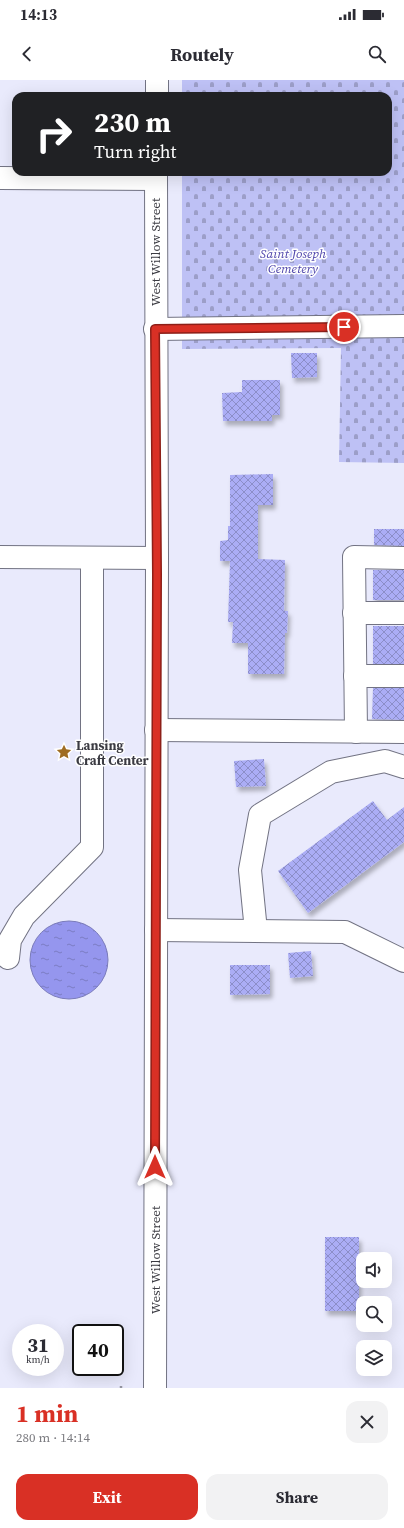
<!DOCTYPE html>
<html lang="en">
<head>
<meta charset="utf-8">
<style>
  :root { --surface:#fff; --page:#f2f2f3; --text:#2b2b33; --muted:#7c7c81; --accent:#d93025 }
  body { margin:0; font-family:"Source Serif 4",serif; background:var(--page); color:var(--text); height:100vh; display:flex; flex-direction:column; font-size:15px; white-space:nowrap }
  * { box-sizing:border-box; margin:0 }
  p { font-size:13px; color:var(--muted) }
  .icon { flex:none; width:22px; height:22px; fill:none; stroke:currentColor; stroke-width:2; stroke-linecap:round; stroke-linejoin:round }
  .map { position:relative; height:1308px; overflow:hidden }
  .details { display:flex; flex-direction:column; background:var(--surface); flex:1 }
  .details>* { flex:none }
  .top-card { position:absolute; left:12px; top:12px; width:380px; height:84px; border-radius:12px; box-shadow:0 4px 16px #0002; background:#202124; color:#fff; overflow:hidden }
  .buttons { position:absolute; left:356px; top:1172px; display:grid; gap:8px }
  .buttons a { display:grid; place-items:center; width:36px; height:36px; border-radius:8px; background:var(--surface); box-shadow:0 4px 16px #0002; font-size:20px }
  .speed { position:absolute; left:12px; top:1244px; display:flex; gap:8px; font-size:20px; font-weight:700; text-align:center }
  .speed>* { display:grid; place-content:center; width:52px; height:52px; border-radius:50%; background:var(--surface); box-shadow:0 4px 16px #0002; line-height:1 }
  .speed small { font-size:10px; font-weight:400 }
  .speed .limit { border:2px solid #111; border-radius:6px; background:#fff; color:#111 }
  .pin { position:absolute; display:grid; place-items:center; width:34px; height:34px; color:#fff; margin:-17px; border:2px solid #fff; border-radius:50%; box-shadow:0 1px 4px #0007 }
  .me { position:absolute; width:44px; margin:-22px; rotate:0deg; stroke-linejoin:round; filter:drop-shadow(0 0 3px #0008) }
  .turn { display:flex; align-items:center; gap:14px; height:84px; padding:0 16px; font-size:18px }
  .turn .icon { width:52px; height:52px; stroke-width:2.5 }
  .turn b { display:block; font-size:28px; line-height:34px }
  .round { display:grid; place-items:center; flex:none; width:42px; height:42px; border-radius:12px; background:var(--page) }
  .headline { display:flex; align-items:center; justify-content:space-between; height:68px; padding:0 16px }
  h1 { font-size:24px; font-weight:700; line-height:30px; color:var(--accent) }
  .action { display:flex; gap:8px; margin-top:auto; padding:8px 16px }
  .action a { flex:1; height:46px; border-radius:12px; background:var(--accent); color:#fff; font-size:16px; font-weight:700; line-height:46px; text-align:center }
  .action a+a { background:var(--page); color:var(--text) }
  .status { display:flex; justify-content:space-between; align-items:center; height:28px; padding:0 20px; background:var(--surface); direction:ltr }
  .status svg { height:11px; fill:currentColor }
  header { display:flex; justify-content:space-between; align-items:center; height:52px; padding:0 16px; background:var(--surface); font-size:18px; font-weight:700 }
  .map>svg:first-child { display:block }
  .cemetery { fill:url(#cemetery-stones) }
  .water { fill:url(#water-ripples); stroke:#7a7bba }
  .building { fill:url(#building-cross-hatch); filter:url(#shadow) }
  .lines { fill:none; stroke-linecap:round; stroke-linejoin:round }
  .minor-casing { stroke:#727383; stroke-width:24 }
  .path { stroke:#9595a2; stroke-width:2.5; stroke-dasharray:3 2; stroke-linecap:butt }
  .minor { stroke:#fff; stroke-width:22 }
  .route-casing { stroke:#8d1f18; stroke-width:10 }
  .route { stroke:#d93025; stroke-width:7 }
  .labels { text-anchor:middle; stroke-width:3; stroke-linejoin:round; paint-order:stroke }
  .street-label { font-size:13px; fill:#3b3b42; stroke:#fff }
  .park-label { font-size:13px; font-style:italic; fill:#4e44ab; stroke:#fff }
  .poi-label { font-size:13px; font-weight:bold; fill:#3b3b42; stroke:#fff; text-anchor:start }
</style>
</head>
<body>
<div class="status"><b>14:13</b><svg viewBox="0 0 49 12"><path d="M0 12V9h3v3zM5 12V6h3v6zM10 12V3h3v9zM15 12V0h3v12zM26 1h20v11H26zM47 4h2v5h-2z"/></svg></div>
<header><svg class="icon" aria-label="back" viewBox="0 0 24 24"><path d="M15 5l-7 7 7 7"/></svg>Routely<svg class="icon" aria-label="search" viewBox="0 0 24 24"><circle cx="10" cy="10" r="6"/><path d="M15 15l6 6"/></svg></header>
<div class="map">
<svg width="404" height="1308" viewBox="0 0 404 1308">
  <defs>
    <pattern id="cemetery-stones" width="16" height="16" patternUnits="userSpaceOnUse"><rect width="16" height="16" fill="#bec1f5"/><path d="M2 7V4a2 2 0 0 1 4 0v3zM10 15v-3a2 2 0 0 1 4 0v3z" fill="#9c9ec8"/></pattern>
    <pattern id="water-ripples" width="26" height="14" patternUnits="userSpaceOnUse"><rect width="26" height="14" fill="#9596ee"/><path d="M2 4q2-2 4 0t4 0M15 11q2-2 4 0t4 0" fill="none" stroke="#7b7cc2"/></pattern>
    <pattern id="building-cross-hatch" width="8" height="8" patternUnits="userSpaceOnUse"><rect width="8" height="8" fill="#abadf5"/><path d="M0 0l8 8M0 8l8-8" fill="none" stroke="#8c8ec8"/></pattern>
    <filter id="shadow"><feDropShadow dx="2.5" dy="4.5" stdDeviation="2" flood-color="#0004"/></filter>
  </defs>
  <rect width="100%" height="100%" fill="#e9eafc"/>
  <path class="cemetery" d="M 182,0 L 404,0 L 404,383 L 339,382 L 341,268 L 182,269 L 182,92 L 388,92 L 388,16 L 182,16 Z"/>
  <circle class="water" cx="69" cy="880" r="39"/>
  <g class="building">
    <path d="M 291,273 L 317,273 L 317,297 L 292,298 Z"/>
    <path d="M 242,300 L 280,300 L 280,335 L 272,335 L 272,341 L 223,341 L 222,313 L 242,312 Z"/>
    <path d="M 273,394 L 273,425 L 258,425 L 258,479 L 285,480 L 284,531 L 288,531 L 287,553 L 285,553 L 284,594 L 248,594 L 248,563 L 232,563 L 233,542 L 228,542 L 230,481 L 220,481 L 220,461 L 228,460 L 228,446 L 230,446 L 230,395 Z"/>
    <path d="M 374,449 L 404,449 L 404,466 L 374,465 Z"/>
    <rect x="373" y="490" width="31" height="30"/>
    <rect x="373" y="546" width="31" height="38"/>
    <path d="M 373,608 L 404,608 L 404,640 L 372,639 Z"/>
    <path d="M 264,679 L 266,706 L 236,707 L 234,681 Z"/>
    <path d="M 373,721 L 387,740 L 404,727 L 404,762 L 308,833 L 278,791 Z"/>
    <path d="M 311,871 L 313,896 L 290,898 L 288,873 Z"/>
    <path d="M 230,885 L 270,885 L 270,914 L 230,915 Z"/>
    <rect x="325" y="1157" width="34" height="74"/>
  </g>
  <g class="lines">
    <g class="minor-casing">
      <g id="minor">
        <path d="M 157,16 L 157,0"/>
        <path d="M 0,98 L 156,99"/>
        <path d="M 155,249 L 404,246"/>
        <path d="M 0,477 L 157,478"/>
        <path d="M 354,533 L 404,533"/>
        <path d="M 355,596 L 404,596"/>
        <path d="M 156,650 L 404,652"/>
        <path d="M 356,652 L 354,477 L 404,478"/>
        <path d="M 156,850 L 345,852 L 404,881"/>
        <path d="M 256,851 L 250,790 L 260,735 L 331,692 L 385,681 L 404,687"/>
        <path d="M 8,878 L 10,860 L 24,836 L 92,767 L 92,478"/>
        <path d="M 155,1308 L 157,478 L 156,92"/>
      </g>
    </g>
    <path class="path" d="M 121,1306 L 121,1308"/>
    <use href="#minor" class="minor"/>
  </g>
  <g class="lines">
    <g class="route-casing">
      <path id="route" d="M 155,1087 L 157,494 L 155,249 L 344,247"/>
    </g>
    <use href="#route" class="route"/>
  </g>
  <defs>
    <g id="sight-bare" transform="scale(1.2)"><path d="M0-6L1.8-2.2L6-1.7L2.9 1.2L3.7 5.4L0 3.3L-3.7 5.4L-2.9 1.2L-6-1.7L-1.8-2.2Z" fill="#9f6d23" stroke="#fff" stroke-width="2.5" paint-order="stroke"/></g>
  </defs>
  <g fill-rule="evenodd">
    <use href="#sight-bare" x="64" y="672"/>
  </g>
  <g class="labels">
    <g class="street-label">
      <text transform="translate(155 172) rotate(-90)" y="5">West Willow Street</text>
      <text transform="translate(155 1180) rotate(-90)" y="5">West Willow Street</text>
    </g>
    <g class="park-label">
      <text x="293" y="178">Saint Joseph<tspan x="293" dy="15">Cemetery</tspan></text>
    </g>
    <g class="poi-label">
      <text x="76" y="670">Lansing<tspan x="76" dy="15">Craft Center</tspan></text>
    </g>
  </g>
</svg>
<div class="buttons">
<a><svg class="icon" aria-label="sound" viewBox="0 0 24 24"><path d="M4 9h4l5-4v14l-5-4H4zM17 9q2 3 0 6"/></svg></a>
<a><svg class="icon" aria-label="search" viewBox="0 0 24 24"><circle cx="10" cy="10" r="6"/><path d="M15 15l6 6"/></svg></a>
<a><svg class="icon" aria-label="layers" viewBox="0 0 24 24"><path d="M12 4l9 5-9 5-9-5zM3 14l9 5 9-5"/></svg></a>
</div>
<div class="speed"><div>31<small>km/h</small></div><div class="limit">40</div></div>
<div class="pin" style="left:344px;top:247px;background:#d93025"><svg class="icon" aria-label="arrive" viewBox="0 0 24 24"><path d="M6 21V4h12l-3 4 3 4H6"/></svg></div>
<svg class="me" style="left:155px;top:1087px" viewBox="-20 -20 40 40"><path d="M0-17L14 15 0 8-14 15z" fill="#d93025" stroke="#fff" stroke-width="4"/></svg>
<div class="top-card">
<div class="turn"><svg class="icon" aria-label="right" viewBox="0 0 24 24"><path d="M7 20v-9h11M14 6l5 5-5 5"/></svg><div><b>230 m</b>Turn right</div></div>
</div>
</div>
<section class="details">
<div class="headline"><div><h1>1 min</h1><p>280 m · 14:14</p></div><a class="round"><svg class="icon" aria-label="close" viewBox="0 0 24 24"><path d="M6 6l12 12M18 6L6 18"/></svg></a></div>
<div class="action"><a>Exit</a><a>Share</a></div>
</section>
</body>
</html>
